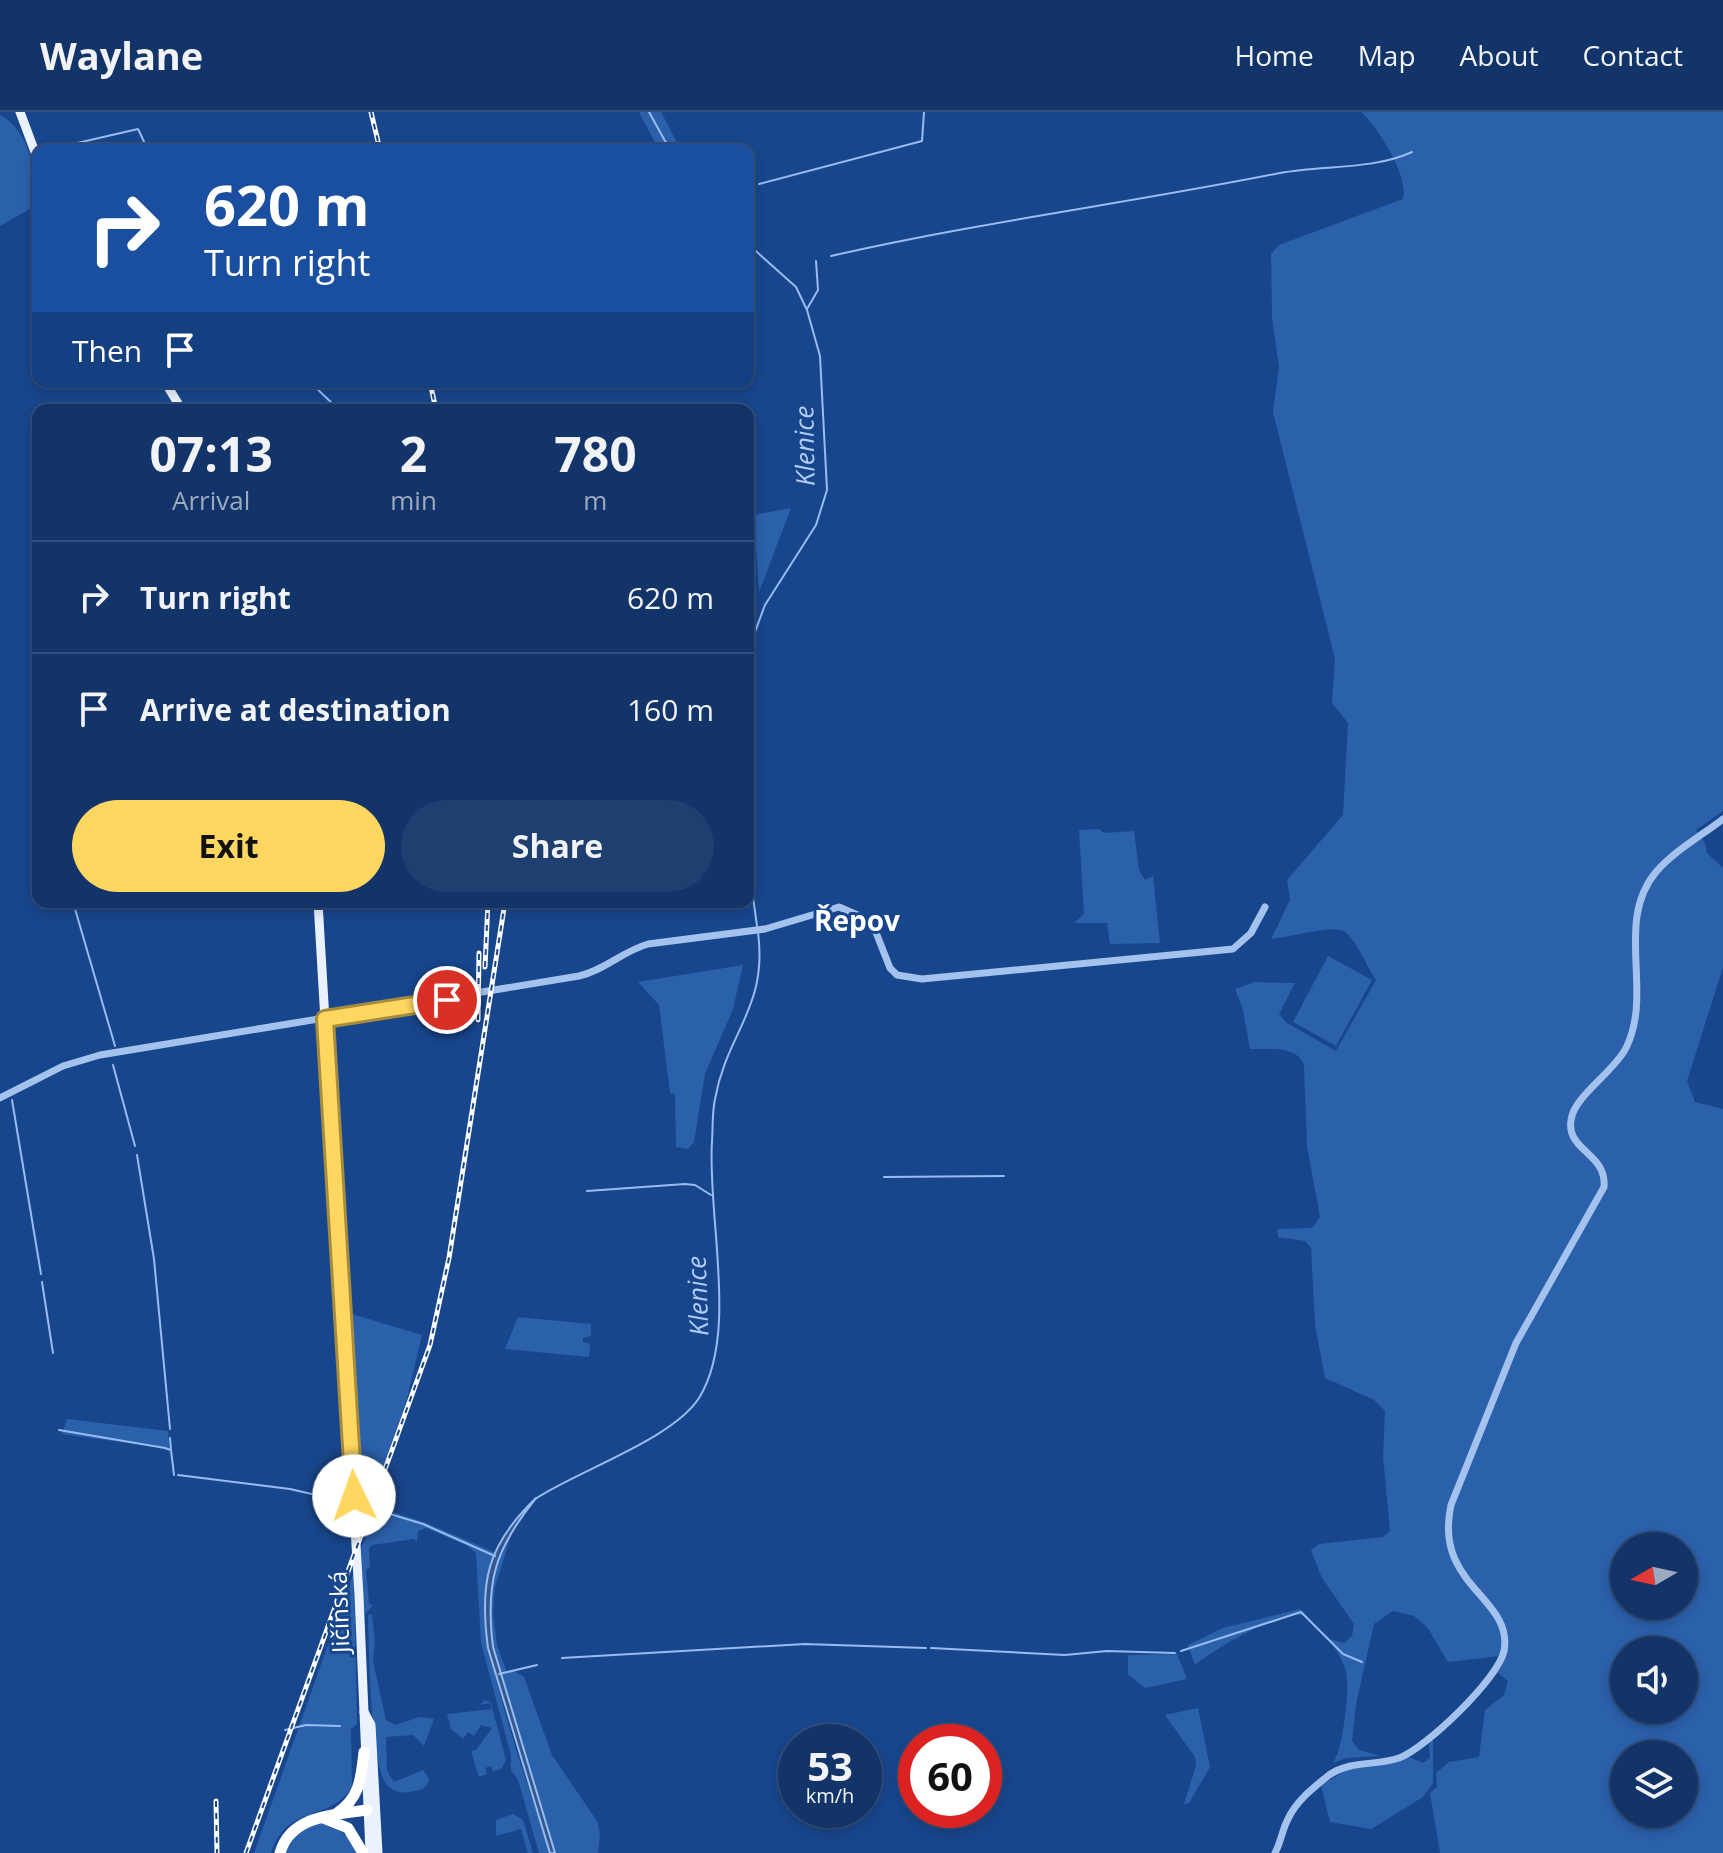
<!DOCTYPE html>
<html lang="en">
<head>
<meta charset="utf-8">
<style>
  :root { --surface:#123469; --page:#1f3f71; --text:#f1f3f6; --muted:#9caac0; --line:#314f7d; --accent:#ffd760 }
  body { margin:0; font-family:"Open Sans",sans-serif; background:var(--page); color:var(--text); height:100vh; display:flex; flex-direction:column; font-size:30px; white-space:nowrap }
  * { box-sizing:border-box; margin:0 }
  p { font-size:26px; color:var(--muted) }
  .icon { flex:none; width:44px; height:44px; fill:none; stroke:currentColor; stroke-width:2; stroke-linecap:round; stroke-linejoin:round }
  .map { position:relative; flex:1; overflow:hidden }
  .details { position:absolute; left:32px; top:292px; width:722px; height:504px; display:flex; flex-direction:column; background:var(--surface); border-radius:16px; box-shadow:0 4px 12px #0003,0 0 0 2px var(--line) }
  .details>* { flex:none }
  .banner { position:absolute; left:32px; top:32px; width:722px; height:244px; border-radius:16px; box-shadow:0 4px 12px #0003,0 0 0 2px var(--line); background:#1a4fa0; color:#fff; overflow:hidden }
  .needle { width:52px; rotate:261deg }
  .fabs { position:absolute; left:1610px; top:1420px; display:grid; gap:16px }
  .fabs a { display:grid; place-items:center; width:88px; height:88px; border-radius:50%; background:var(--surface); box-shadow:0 4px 12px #0003,0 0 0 2px var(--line); font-size:40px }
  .speed { position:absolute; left:778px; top:1612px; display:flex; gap:16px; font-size:40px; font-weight:700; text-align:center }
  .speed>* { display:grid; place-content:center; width:104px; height:104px; border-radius:50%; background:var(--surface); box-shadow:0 4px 12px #0003,0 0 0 2px var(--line); line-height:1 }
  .speed small { font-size:20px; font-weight:400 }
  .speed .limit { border:12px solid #d22; background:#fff; color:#111 }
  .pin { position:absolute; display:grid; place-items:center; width:68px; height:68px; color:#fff; margin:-34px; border:4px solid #fff; border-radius:50%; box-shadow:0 2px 8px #0007 }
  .me { position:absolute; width:88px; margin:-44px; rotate:357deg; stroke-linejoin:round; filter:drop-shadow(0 0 6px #0008) }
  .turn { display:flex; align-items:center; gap:28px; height:168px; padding:0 40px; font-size:36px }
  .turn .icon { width:104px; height:104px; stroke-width:2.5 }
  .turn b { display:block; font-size:56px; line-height:68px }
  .then { display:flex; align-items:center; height:76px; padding:0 40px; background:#0003; gap:16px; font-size:30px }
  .eta { display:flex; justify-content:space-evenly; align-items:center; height:136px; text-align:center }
  .eta b { font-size:48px; font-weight:700; line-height:56px }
  .action { display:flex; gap:16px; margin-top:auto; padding:16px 40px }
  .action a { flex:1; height:92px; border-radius:48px; background:var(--accent); color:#111; font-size:32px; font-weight:700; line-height:92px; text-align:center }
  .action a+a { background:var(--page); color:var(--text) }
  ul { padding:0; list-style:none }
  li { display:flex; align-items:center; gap:24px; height:112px; padding:0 40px; border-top:2px solid var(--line) }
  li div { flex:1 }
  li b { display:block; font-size:30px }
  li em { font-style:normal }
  header { display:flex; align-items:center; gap:48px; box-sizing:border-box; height:112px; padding:0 40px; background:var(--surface); border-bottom:2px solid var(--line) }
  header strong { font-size:38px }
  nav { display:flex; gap:44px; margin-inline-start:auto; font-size:28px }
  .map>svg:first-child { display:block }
  .green { fill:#2b60ab; fill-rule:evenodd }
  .water { fill:#36588c; stroke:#96bcf1; stroke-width:2 }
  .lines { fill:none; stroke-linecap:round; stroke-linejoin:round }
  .stream { stroke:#96bcf1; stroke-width:2 }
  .tertiary { stroke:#a3c2ee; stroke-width:7 }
  .primary { stroke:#eaf2ff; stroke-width:9 }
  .motorway { stroke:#fff; stroke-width:11 }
  .rail-casing { stroke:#fff; stroke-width:5 }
  .rail { stroke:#18468c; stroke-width:2; stroke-dasharray:6; stroke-linecap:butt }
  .route-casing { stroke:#a68c3e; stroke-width:20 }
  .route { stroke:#ffd760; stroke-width:14 }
  .labels { text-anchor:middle; stroke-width:6; stroke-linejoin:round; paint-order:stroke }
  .street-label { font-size:24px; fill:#fff; stroke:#18468c }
  .water-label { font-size:26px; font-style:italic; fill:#afccf6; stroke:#18468c }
  .quarter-label { font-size:28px; font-weight:bold; fill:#fff; stroke:#18468c }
</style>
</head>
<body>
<header>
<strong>Waylane</strong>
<nav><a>Home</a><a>Map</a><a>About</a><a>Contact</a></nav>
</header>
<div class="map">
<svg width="1723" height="1741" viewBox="0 0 1723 1741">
  <rect width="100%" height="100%" fill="#18468c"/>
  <g class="green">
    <path d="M 639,0 L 661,0 L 681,38 L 659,38 Z"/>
    <path d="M 1361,0 L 1723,0 L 1723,699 L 1696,718 L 1705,731 L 1707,741 L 1723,756 L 1723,855 L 1687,969 L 1695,990 L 1723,997 L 1723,1741 L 1440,1741 L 1430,1681 L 1437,1675 L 1436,1661 L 1449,1650 L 1479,1645 L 1485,1598 L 1504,1583 L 1508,1569 L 1498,1561 L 1504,1550 L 1501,1544 L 1448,1550 L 1427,1515 L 1414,1504 L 1393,1499 L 1374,1512 L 1356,1592 L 1352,1629 L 1359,1638 L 1381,1644 L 1346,1646 L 1333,1651 C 1343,1637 1350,1578 1346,1560 C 1343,1544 1317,1506 1300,1503 C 1279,1499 1211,1539 1195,1553 L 1188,1533 L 1223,1516 L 1300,1497 L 1330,1527 L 1344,1531 L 1352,1524 L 1354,1512 L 1322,1466 L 1311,1438 L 1319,1432 L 1383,1425 L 1390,1419 L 1383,1344 L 1385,1299 L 1374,1288 L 1325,1266 L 1315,1213 L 1311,1136 L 1305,1129 L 1278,1125 L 1277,1117 L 1312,1116 L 1320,1105 L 1307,1034 L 1304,953 C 1296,932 1269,938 1250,937 L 1243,898 L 1235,877 L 1255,870 L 1295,871 L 1279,902 L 1287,911 L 1336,939 L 1376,868 C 1367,855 1357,829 1345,820 C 1334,812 1287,826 1271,827 L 1290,788 L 1287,768 L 1343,703 L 1348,611 L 1332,591 L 1335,547 L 1273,300 L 1279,255 L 1272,205 L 1271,142 L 1279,133 L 1403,87 C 1409,64 1378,15 1361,0 ZM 1624,1434 L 1684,1434 L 1684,1494 L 1624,1494 ZM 1624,1538 L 1684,1538 L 1684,1598 L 1624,1598 ZM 1624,1642 L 1684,1642 L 1684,1702 L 1624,1702 Z"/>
    <path d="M 0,3 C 28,16 38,64 38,92 L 0,114 Z"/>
    <path d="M 791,396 L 759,480 L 754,403 Z"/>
    <path d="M 1099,717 L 1104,721 L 1134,719 L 1139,758 L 1145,768 L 1153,764 L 1160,831 L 1110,832 L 1107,811 L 1074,811 L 1084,802 L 1079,718 Z"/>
    <path d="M 1328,844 L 1372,868 L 1336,934 L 1293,910 Z"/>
    <path d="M 743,853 L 733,897 L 705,962 L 694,1030 L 688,1037 L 676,1035 L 675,982 L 670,981 L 659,893 L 638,870 Z"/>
    <path d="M 352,1202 L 422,1223 L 407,1287 L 378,1369 L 363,1380 Z"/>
    <path d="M 518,1205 L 591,1212 L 591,1224 L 583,1226 L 583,1230 L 590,1232 L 589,1245 L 505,1237 Z"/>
    <path d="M 67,1307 L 168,1319 L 171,1349 L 169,1339 L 157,1335 L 62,1322 Z"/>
    <path d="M 379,1396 L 424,1410 L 494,1440 C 464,1512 527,1665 550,1741 L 539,1741 L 518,1668 L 511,1658 L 511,1643 L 481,1531 L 476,1441 L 466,1433 L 426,1416 L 418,1419 L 417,1430 L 414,1427 L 372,1433 L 369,1436 L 370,1456 L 366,1457 L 369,1492 L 373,1493 L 365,1502 L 361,1436 Z"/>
    <path d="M 515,1411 L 495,1475 L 493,1500 L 497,1533 L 507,1561 L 514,1559 L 524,1565 L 552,1643 L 597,1709 L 600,1722 L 598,1741 L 555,1741 C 535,1675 480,1538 490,1474 C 493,1451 503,1430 515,1411 Z"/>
    <path d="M 354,1460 L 357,1612 L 351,1617 L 352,1674 C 330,1712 288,1690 271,1741 L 254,1741 Z"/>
    <path d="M 372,1502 L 375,1531 L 373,1549 L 386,1608 L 395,1613 L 420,1605 L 434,1607 L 424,1634 L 413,1623 L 386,1625 L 387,1659 L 394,1670 L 423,1658 L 430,1668 L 423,1677 C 411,1680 398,1684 388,1674 C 370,1658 369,1533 368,1503 Z"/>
    <path d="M 1177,1542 L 1187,1567 L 1145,1576 L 1128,1562 L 1128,1543 Z"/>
    <path d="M 485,1588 L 491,1591 L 506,1648 L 502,1656 L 493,1660 L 491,1654 L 485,1656 L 487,1662 L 479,1665 L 471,1639 L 476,1638 L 492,1616 L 481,1613 L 474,1624 L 468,1620 L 463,1627 L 451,1617 L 447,1602 L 492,1597 L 490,1591 L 480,1593 Z"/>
    <path d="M 1198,1596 L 1210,1655 L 1189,1691 L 1184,1692 L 1196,1654 L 1195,1645 L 1165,1603 Z"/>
    <path d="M 1433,1627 L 1433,1671 L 1423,1685 L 1371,1717 L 1330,1710 L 1321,1673 L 1349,1657 L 1409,1645 L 1423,1651 L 1430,1646 L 1429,1632 Z"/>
    <path d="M 513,1702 L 523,1708 L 533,1741 L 528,1741 L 521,1717 L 496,1724 L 496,1708 Z"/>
    <path d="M 321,1711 C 341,1717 349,1722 357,1741 L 284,1741 L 301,1717 Z"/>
  </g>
  <path class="water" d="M 536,1386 C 495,1437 485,1470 493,1535 L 555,1741 L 550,1741 L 488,1536 C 479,1470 487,1433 536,1386 Z"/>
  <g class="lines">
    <g class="stream">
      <path d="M 649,0 L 670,38"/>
      <path d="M 47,38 L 138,17 L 148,38"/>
      <path d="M 759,72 L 922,29 L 924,0"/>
      <path d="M 748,83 L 754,76"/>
      <path d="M 748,132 L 796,175 L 807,198 L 820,244 L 827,378 L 816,413 L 765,493 L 752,528 L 748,589"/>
      <path d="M 831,144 C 980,110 1131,91 1280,61 C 1323,53 1373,58 1412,40"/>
      <path d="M 807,197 L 818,178 L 816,149"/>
      <path d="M 310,270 L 339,298"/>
      <path d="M 748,659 L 749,756 L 757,814"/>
      <path d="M 73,790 L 115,934"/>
      <path d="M 113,953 L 135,1034"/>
      <path d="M 12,988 L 41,1162"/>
      <path d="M 137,1043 L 154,1147 L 170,1317"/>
      <path d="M 884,1065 L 1004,1064"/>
      <path d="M 587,1079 L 685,1072 L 695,1073 L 711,1083"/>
      <path d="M 42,1170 L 53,1241"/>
      <path d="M 59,1318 L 165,1336 L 171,1338 L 174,1363"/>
      <path d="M 170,1326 L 171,1337"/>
      <path d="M 178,1363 L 290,1377 L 342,1389"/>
      <path d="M 535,1387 C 577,1359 673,1327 699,1286 C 739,1222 707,1105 712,1029 C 713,1015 712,1001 715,987 C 727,920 768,896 758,820"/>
      <path d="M 377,1398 L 423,1412 L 495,1444"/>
      <path d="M 931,1536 L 1065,1543 L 1107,1539 L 1175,1541"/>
      <path d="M 1181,1539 L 1301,1500 L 1343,1542 L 1362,1550"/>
      <path d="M 562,1546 L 805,1532 L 926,1536"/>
      <path d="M 499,1562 L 537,1553"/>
      <path d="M 285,1618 L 306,1613 L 340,1614"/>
    </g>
    <g class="tertiary">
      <path d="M 0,986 L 63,954 L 100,943 L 579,864 C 605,858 623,839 648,832 L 765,817 L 839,795 L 860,804 L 875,818 L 890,856 L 897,863 L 922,867 L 1233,837 L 1251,821 L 1265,795"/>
      <path d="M 1275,1741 C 1281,1730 1282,1718 1288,1707 C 1296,1689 1314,1675 1329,1663 C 1351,1648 1376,1654 1399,1646 C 1425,1637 1499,1566 1504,1539 C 1514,1485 1433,1475 1451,1393 L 1516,1231 L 1604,1075 C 1607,1041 1566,1039 1571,1008 C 1574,984 1614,960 1626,936 C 1654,880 1614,810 1656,760 C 1674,739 1701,724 1723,707"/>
    </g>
    <g class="primary">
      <path d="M 20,0 L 38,48"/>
      <path d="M 165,270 L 182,298"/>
      <path d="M 318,790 L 359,1483 L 370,1741"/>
      <path d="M 364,1600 L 371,1613 L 378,1741"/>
    </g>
    <g class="motorway">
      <path d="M 337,1701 C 360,1686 361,1666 364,1640"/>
      <path d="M 323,1706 L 348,1716 L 363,1741"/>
      <path d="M 280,1741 C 291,1703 334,1703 367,1698"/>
    </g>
    <g class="rail-casing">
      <g id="rail">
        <path d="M 371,0 L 380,38"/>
        <path d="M 430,270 L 436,298"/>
        <path d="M 485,855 L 488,790"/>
        <path d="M 478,908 L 479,841"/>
        <path d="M 216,1689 L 217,1741"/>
        <path d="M 246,1741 L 430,1233 L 449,1146 L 505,790"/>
      </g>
    </g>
    <use href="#rail" class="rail"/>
  </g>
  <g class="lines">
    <g class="route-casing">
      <path id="route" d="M 354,1384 L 325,907 L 447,888"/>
    </g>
    <use href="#route" class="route"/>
  </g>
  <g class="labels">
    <g class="street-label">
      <text transform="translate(340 1500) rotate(-92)" y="8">Jičínská</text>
    </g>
    <g class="water-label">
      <text transform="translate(805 334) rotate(-91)" y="9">Klenice</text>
      <text transform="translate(698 1184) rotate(-92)" y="9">Klenice</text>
    </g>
    <g class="quarter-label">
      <text x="857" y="819">Řepov</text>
    </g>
  </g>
</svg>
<div class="fabs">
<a><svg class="needle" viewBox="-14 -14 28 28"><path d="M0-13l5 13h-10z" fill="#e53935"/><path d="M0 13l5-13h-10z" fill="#9caac0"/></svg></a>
<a><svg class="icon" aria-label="sound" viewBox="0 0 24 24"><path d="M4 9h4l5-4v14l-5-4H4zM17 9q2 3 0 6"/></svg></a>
<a><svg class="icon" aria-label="layers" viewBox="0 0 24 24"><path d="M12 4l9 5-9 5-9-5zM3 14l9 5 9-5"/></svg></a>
</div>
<div class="speed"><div>53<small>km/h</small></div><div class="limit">60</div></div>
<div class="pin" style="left:447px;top:888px;background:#d93025"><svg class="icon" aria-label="arrive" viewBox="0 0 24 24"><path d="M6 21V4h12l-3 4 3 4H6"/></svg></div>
<svg class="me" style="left:354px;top:1384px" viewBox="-20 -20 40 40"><circle r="19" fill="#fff"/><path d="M0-13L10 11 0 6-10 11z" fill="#ffd760"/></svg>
<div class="banner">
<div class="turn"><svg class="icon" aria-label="right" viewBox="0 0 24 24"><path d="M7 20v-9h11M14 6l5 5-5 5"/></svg><div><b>620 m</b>Turn right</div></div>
<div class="then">Then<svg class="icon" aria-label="arrive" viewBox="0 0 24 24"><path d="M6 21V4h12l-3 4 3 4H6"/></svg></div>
</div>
<section class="details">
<div class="eta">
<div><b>07:13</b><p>Arrival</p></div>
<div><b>2</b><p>min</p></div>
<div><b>780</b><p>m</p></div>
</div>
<ul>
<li><svg class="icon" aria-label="right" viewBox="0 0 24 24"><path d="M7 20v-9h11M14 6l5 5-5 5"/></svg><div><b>Turn right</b></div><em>620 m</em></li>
<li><svg class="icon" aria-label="arrive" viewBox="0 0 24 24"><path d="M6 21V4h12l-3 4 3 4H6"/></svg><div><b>Arrive at destination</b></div><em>160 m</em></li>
</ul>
<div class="action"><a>Exit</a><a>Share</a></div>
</section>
</div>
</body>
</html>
